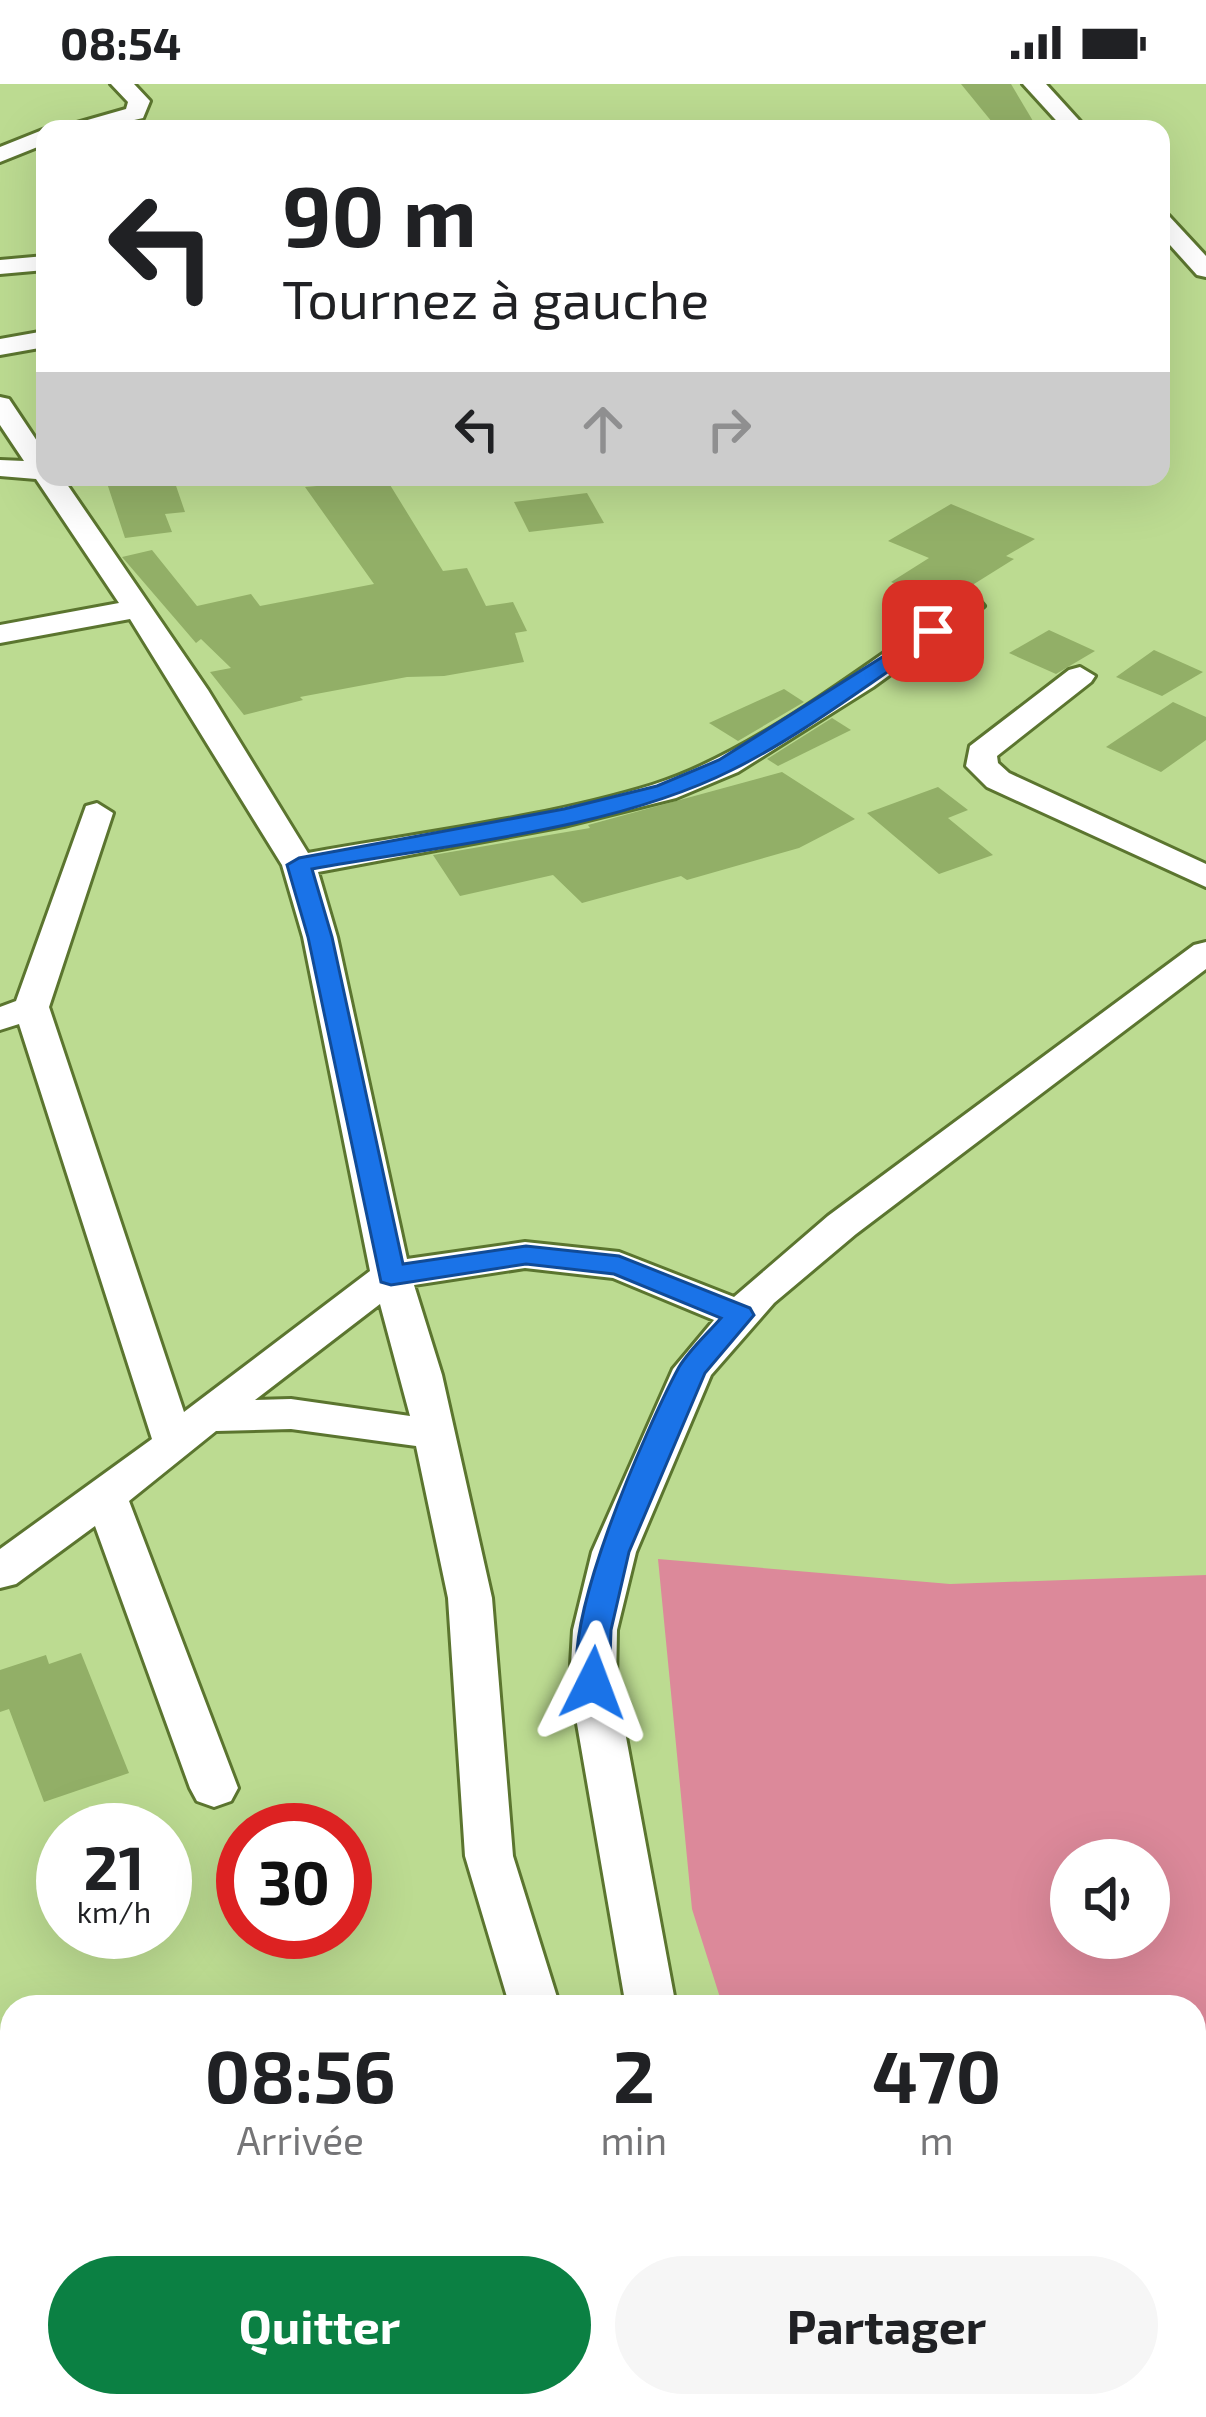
<!DOCTYPE html>
<html lang="fr">
<head>
<meta charset="utf-8">
<style>
  :root { --surface:#fff; --page:#f6f6f6; --text:#202124; --muted:#757577; --accent:#0b8043 }
  body { margin:0; font-family:"Exo 2",sans-serif; background:var(--page); color:var(--text); height:100vh; display:flex; flex-direction:column; font-size:45px; white-space:nowrap }
  * { box-sizing:border-box; margin:0 }
  p { font-size:39px; color:var(--muted) }
  .icon { flex:none; width:66px; height:66px; fill:none; stroke:currentColor; stroke-width:2; stroke-linecap:round; stroke-linejoin:round }
  .map { position:relative; flex:1; overflow:hidden }
  .panel { position:absolute; left:0px; top:1911px; width:1206px; height:423px; display:flex; flex-direction:column; background:var(--surface); border-radius:36px 36px 0 0; box-shadow:0 12px 48px #0002 }
  .panel>* { flex:none }
  .guide { position:absolute; left:36px; top:36px; width:1134px; height:366px; border-radius:24px; box-shadow:0 12px 48px #0002; background:#fff; color:var(--text); overflow:hidden }
  .controls { position:absolute; left:1050px; top:1755px; display:grid; gap:24px }
  .controls a { display:grid; place-items:center; width:120px; height:120px; border-radius:50%; background:var(--surface); box-shadow:0 12px 48px #0002; font-size:60px }
  .speed { position:absolute; left:36px; top:1719px; display:flex; gap:24px; font-size:60px; font-weight:700; text-align:center }
  .speed>* { display:grid; place-content:center; width:156px; height:156px; border-radius:50%; background:var(--surface); box-shadow:0 12px 48px #0002; line-height:1 }
  .speed small { font-size:30px; font-weight:400 }
  .speed .limit { border:18px solid #d22; background:#fff; color:#111 }
  .pin { position:absolute; display:grid; place-items:center; width:102px; height:102px; color:#fff; margin:-51px; border-radius:24px; box-shadow:0 6px 18px #0006 }
  .me { position:absolute; width:132px; margin:-66px; rotate:3deg; stroke-linejoin:round; filter:drop-shadow(0 0 9px #0008) }
  .turn { display:flex; align-items:center; gap:42px; height:252px; padding:0 48px; font-size:54px }
  .turn .icon { width:156px; height:156px; stroke-width:2.5 }
  .turn b { display:block; font-size:84px; line-height:102px }
  .lanes { display:flex; align-items:center; height:114px; padding:0 48px; background:#0003; justify-content:center; gap:60px; direction:ltr }
  .lanes .off { opacity:.35 }
  .eta { display:flex; justify-content:space-evenly; align-items:center; height:204px; text-align:center }
  .eta b { font-size:72px; font-weight:700; line-height:84px }
  .action { display:flex; gap:24px; margin-top:auto; padding:24px 48px }
  .action a { flex:1; height:138px; border-radius:72px; background:var(--accent); color:#fff; font-size:48px; font-weight:700; line-height:138px; text-align:center }
  .action a+a { background:var(--page); color:var(--text) }
  .status { display:flex; justify-content:space-between; align-items:center; height:84px; padding:0 60px; background:var(--surface); direction:ltr }
  .status svg { height:33px; fill:currentColor }
  .map>svg:first-child { display:block }
  .green { fill:#dc899a; fill-rule:evenodd }
  .building { fill:#92af67 }
  .lines { fill:none; stroke-linecap:round; stroke-linejoin:round }
  .street-casing { stroke:#5b752f; stroke-width:6 }
  .street { fill:#fff; fill-rule:evenodd }
  .route { fill:#1a73e8; stroke:#114b97; stroke-width:3 }
</style>
</head>
<body>
<div class="status"><b>08:54</b><svg viewBox="0 0 49 12"><path d="M0 12V9h3v3zM5 12V6h3v6zM10 12V3h3v9zM15 12V0h3v12zM26 1h20v11H26zM47 4h2v5h-2z"/></svg></div>
<div class="map">
<svg width="1206" height="2333" viewBox="0 0 1206 2333">
  <rect width="100%" height="100%" fill="#bcdb91"/>
  <path class="green" d="M 658,1475 L 950,1500 L 1206,1491 L 1206,2333 L 856,2333 L 852,2322 L 1194,2322 L 1194,1923 L 723,1923 L 692,1825 ZM 1071,1776 L 1149,1776 L 1149,1854 L 1071,1854 Z"/>
  <g class="building">
    <path d="M 961,0 L 1011,0 L 1033,37 L 992,38 Z"/>
    <path d="M 105,393 L 173,393 L 185,428 L 165,430 L 172,448 L 125,454 Z"/>
    <path d="M 387,396 L 443,487 L 467,484 L 486,522 L 513,518 L 527,547 L 515,549 L 524,578 L 444,592 L 407,593 L 300,613 L 303,616 L 244,631 L 210,588 L 231,584 L 201,555 L 196,559 L 122,473 L 152,466 L 197,522 L 251,510 L 260,522 L 374,500 L 305,403 Z"/>
    <path d="M 587,409 L 604,439 L 529,448 L 514,418 Z"/>
    <path d="M 951,420 L 1035,455 L 1006,472 L 1014,475 L 942,520 L 891,498 L 929,474 L 888,457 Z"/>
    <path d="M 1049,546 L 1095,567 L 1056,590 L 1009,569 Z"/>
    <path d="M 1154,566 L 1203,588 L 1162,612 L 1116,593 Z"/>
    <path d="M 784,605 L 804,618 L 738,657 L 709,639 Z"/>
    <path d="M 1173,618 L 1206,633 L 1206,656 L 1161,688 L 1106,663 Z"/>
    <path d="M 832,634 L 851,646 L 778,682 L 767,675 Z"/>
    <path d="M 782,688 L 855,735 L 799,764 L 687,796 L 681,792 L 582,819 L 553,791 L 460,812 L 433,771 L 590,744 L 588,741 Z"/>
    <path d="M 938,703 L 968,726 L 948,734 L 993,771 L 939,790 L 867,729 Z"/>
    <path d="M 81,1569 L 129,1689 L 44,1718 L 9,1625 L 0,1628 L 0,1586 L 46,1571 L 49,1580 Z"/>
  </g>
  <g class="lines">
    <g class="street-casing">
      <g id="street">
        <path d="M 111,0 L 134,0 L 150,17 L 143,34 L 95,45 L 56,45 L 126,25 L 128,18 Z"/>
        <path d="M 1023,0 L 1046,0 L 1087,45 L 1064,45 Z"/>
        <path d="M 45,45 L 45,60 L 0,78 L 0,63 Z"/>
        <path d="M 1161,130 L 1169,132 L 1206,172 L 1206,193 L 1197,191 L 1161,151 Z"/>
        <path d="M 45,172 L 45,186 L 0,190 L 0,176 Z"/>
        <path d="M 45,247 L 45,263 L 0,271 L 0,255 Z"/>
        <path d="M 0,313 L 9,315 L 45,369 L 45,393 L 62,393 L 208,606 L 308,769 C 422,748 541,735 652,701 C 752,670 872,576 959,516 L 979,516 L 984,522 L 873,603 L 738,688 L 676,714 L 564,742 L 318,788 L 337,853 L 407,1175 L 525,1158 L 619,1168 L 734,1213 L 828,1132 L 1194,861 L 1206,858 L 1206,885 L 856,1150 L 774,1219 L 711,1291 L 636,1468 L 617,1546 L 616,1599 L 676,1923 L 626,1923 L 570,1599 L 573,1546 L 592,1468 L 673,1285 L 714,1236 L 613,1194 L 525,1184 L 414,1201 L 442,1291 L 492,1514 L 513,1772 L 560,1923 L 510,1923 L 465,1772 L 448,1514 L 416,1362 L 291,1345 L 216,1347 L 129,1417 L 238,1704 L 231,1717 L 214,1723 L 197,1717 L 190,1704 L 95,1442 L 16,1500 L 0,1504 L 0,1465 L 152,1355 L 19,940 L 0,946 L 0,923 L 16,917 L 86,722 L 97,719 L 113,729 L 49,923 L 184,1328 L 370,1187 L 303,853 L 282,781 L 130,535 L 0,559 L 0,541 L 119,519 L 36,395 L 0,392 L 0,376 L 24,377 L 0,341 ZM 380,1220 L 410,1332 L 291,1315 L 255,1316 Z"/>
        <path d="M 1080,583 L 1095,592 L 1091,598 L 997,672 L 998,679 L 1009,689 L 1206,780 L 1206,803 L 987,703 L 966,682 L 970,662 L 1069,586 Z"/>
        <path d="M 740,2322 L 796,2322 L 800,2333 L 744,2333 Z"/>
      </g>
    </g>
    <use href="#street" class="street"/>
  </g>
  <path class="route" d="M 933,541 L 941,543 L 941,552 C 874,595 803,651 732,686 C 613,746 443,761 312,785 L 332,853 L 403,1180 L 526,1162 L 619,1172 L 750,1224 L 754,1231 L 705,1289 L 629,1468 L 611,1546 L 609,1599 L 605,1607 L 593,1611 L 582,1607 C 553,1553 649,1338 679,1283 C 690,1265 708,1249 721,1234 L 614,1190 L 526,1180 L 391,1201 L 381,1198 L 308,853 L 287,781 L 299,774 L 564,725 L 657,702 L 719,676 Z"/>
</svg>
<div class="controls">
<a><svg class="icon" aria-label="sound" viewBox="0 0 24 24"><path d="M4 9h4l5-4v14l-5-4H4zM17 9q2 3 0 6"/></svg></a>
</div>
<div class="speed"><div>21<small>km/h</small></div><div class="limit">30</div></div>
<div class="pin" style="left:933px;top:547px;background:#d93025"><svg class="icon" aria-label="arrive" viewBox="0 0 24 24"><path d="M6 21V4h12l-3 4 3 4H6"/></svg></div>
<svg class="me" style="left:593px;top:1599px" viewBox="-20 -20 40 40"><path d="M0-17L14 15 0 8-14 15z" fill="#1a73e8" stroke="#fff" stroke-width="4"/></svg>
<div class="guide">
<div class="turn"><svg class="icon" aria-label="left" viewBox="0 0 24 24"><path d="M17 20v-9H6M10 6l-5 5 5 5"/></svg><div><b>90 m</b>Tournez à gauche</div></div>
<div class="lanes"><svg class="icon" aria-label="left" viewBox="0 0 24 24"><path d="M17 20v-9H6M10 6l-5 5 5 5"/></svg><svg class="icon off" aria-label="ahead" viewBox="0 0 24 24"><path d="M12 20V5M6 11l6-6 6 6"/></svg><svg class="icon off" aria-label="right" viewBox="0 0 24 24"><path d="M7 20v-9h11M14 6l5 5-5 5"/></svg></div>
</div>
<section class="panel">
<div class="eta">
<div><b>08:56</b><p>Arrivée</p></div>
<div><b>2</b><p>min</p></div>
<div><b>470</b><p>m</p></div>
</div>
<div class="action"><a>Quitter</a><a>Partager</a></div>
</section>
</div>
</body>
</html>
